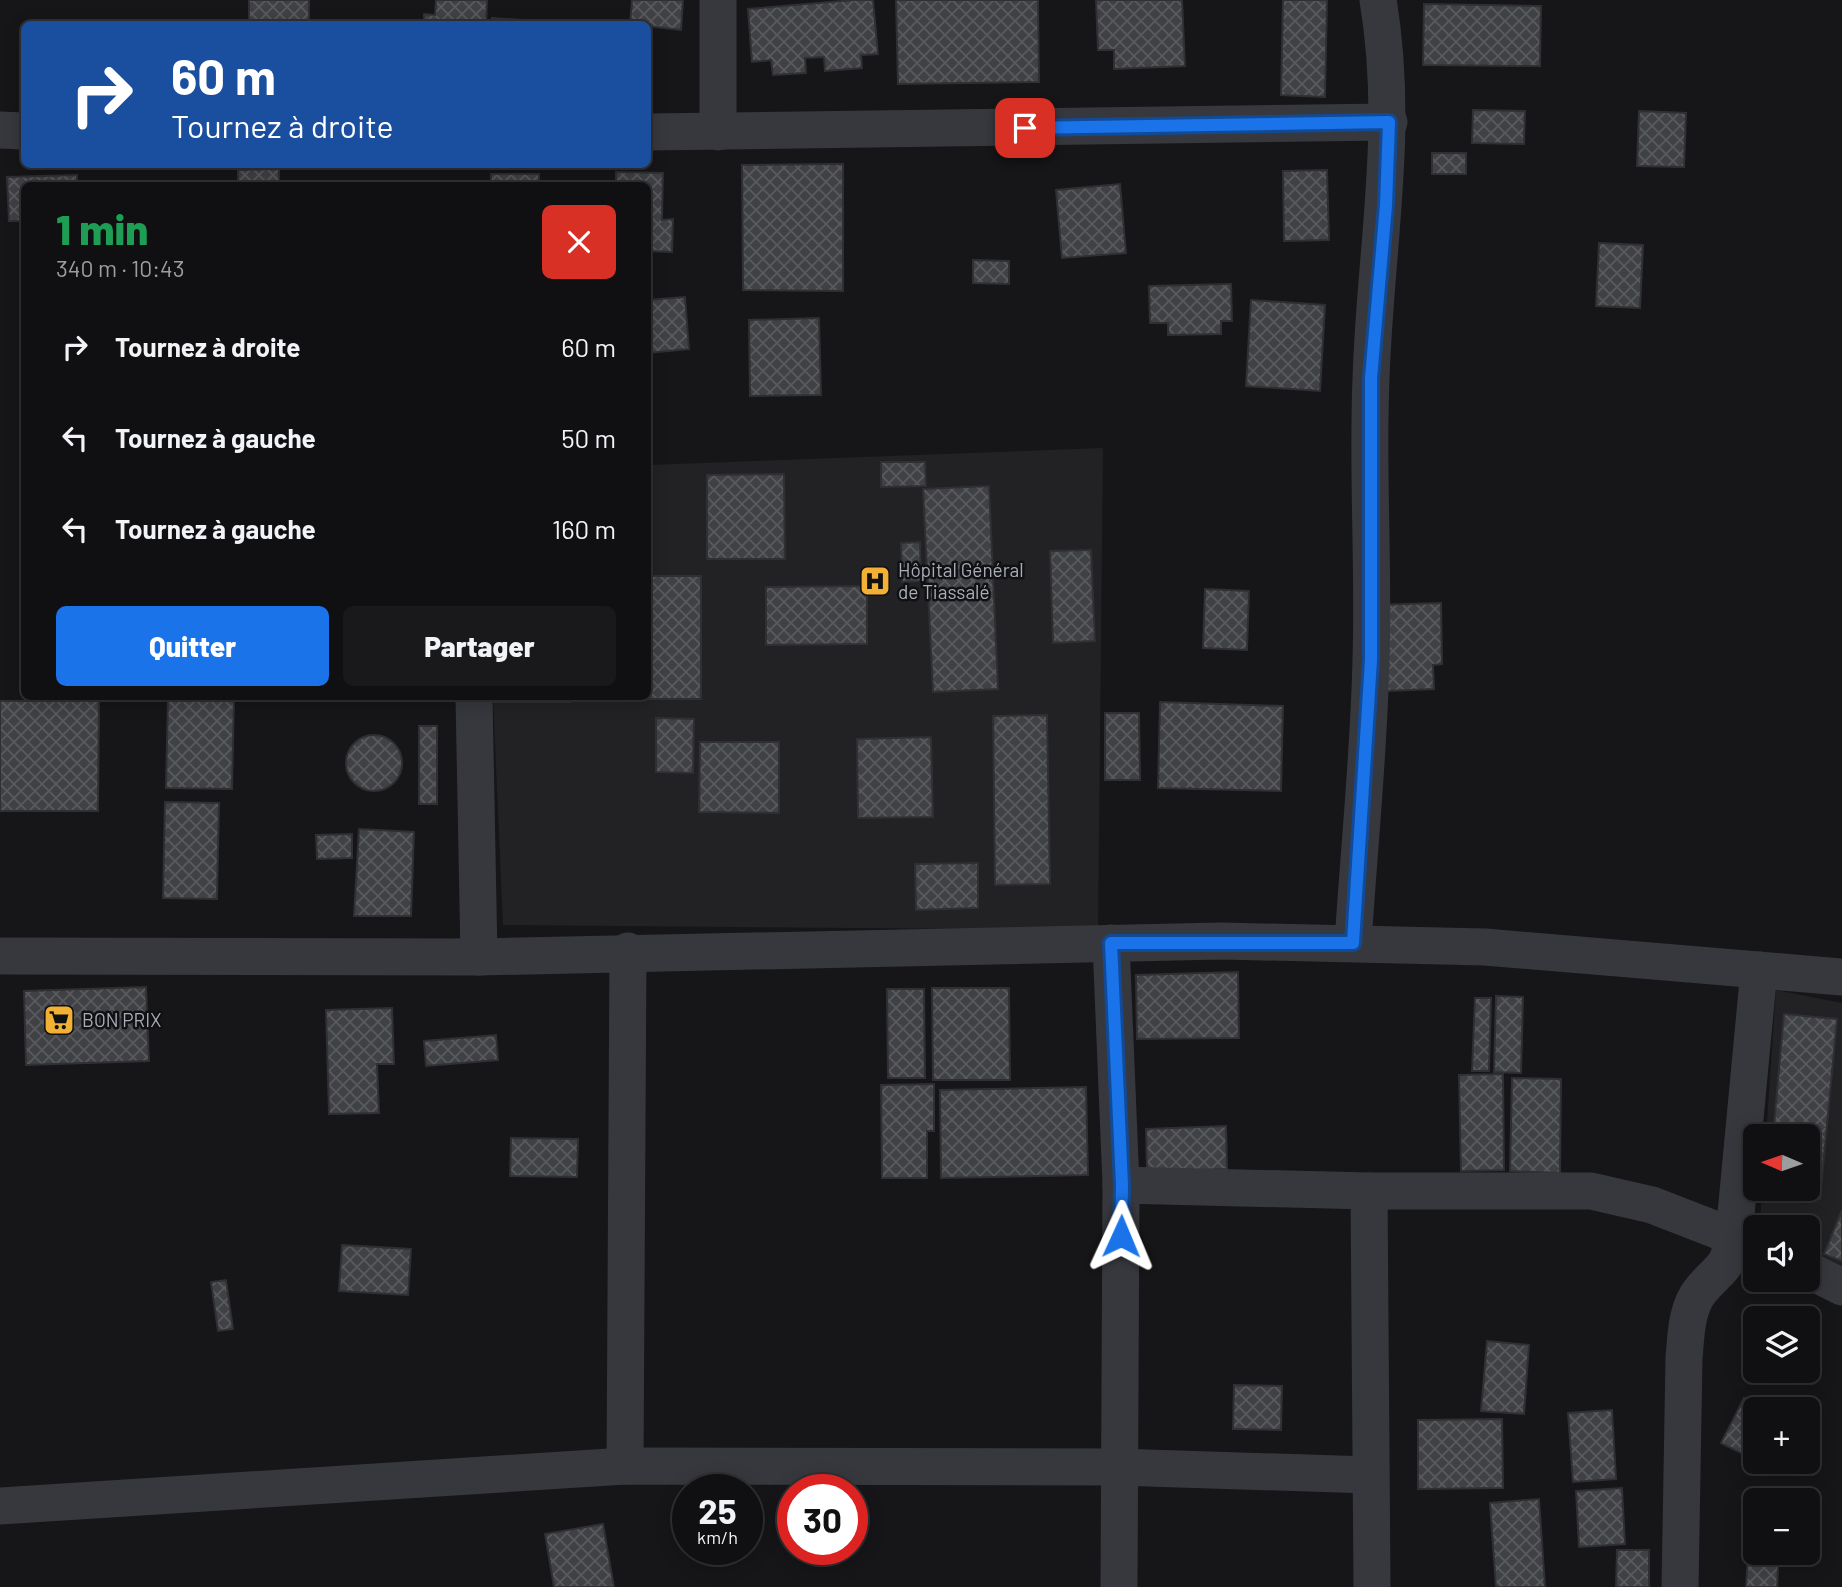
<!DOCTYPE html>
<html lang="fr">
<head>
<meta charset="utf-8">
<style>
  :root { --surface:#101012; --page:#19191b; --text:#f1f3f6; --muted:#9c9d9f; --line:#303032; --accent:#1a73e8 }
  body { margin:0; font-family:Barlow,sans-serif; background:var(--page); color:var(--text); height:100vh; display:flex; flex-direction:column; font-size:26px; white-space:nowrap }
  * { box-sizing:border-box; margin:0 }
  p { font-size:23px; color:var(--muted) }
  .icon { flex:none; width:38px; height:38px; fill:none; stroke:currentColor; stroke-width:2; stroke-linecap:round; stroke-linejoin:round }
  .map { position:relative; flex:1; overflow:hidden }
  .details { position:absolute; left:21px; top:182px; width:630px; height:518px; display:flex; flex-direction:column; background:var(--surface); border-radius:10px; box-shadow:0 4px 18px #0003,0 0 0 2px var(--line) }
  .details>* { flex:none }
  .guide { position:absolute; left:21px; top:21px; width:630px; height:147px; border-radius:10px; box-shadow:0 4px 18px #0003,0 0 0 2px var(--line); background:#1a4fa0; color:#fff; overflow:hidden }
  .needle { width:46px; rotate:272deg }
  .buttons { position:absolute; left:1743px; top:1124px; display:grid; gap:14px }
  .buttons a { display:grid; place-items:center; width:77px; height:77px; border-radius:10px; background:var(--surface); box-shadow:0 4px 18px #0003,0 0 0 2px var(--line); font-size:35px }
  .speed { position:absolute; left:672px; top:1474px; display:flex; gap:14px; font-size:35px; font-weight:700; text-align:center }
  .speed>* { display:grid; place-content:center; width:91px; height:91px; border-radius:50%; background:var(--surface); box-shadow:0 4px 18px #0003,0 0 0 2px var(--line); line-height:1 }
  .speed small { font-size:18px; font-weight:400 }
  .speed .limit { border:10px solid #d22; background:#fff; color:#111 }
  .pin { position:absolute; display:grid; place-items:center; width:60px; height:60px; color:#fff; margin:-30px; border-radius:14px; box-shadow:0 4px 10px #0006 }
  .me { position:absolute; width:77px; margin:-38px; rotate:1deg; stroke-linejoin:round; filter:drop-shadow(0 0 5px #0008) }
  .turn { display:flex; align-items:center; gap:24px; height:147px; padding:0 35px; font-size:32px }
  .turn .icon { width:91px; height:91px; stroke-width:2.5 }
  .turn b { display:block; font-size:49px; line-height:60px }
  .round { display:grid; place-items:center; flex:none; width:74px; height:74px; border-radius:10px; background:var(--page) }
  .headline { display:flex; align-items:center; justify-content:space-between; height:119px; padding:0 35px }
  h1 { font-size:42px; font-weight:800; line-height:52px; color:#1e9e55 }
  .action { display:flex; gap:14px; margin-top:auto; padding:14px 35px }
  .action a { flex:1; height:80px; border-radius:10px; background:var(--accent); color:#fff; font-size:28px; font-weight:800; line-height:80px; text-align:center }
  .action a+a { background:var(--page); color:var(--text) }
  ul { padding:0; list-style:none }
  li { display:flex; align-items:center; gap:21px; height:91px; padding:0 35px }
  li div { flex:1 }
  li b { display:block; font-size:26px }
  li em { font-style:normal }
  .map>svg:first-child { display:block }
  .built { fill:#222225 }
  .building { fill:url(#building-cross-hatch); stroke:#303034; stroke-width:2 }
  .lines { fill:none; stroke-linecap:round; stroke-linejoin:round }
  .minor { stroke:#37383d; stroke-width:37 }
  .route-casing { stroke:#114b97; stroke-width:18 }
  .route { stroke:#1a73e8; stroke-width:12 }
  .labels { text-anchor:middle; stroke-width:5; stroke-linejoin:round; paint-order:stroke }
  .poi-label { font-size:19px; fill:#a8adb8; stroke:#111113; text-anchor:start }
</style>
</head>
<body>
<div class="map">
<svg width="1842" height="1587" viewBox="0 0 1842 1587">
  <defs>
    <pattern id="building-cross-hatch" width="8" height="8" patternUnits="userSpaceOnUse" patternTransform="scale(1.75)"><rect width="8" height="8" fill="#404145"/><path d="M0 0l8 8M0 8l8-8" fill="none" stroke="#595a5e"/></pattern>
  </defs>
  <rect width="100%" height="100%" fill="#161618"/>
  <g class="built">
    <path d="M 1103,448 L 1098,930 L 503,925 L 493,697 L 648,696 L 648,465 Z"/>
    <path d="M 1776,990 L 1842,1003 L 1842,1269 L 1808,1253 L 1808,1227 L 1760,1227 L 1762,1188 L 1808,1188 L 1808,1136 L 1766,1136 Z"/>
  </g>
  <g class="building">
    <rect x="249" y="0" width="60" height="24"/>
    <path d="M 436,0 L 487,0 L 486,24 L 424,24 L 424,14 L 435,15 Z"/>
    <path d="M 632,0 L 683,0 L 681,30 L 630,24 Z"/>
    <path d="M 854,0 L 873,0 L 878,54 L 861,55 L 862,68 L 825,71 L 824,57 L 805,58 L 806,73 L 773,75 L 771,60 L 752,62 L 748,9 Z"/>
    <path d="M 896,0 L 1038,0 L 1039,82 L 898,84 Z"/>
    <path d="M 1096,0 L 1182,0 L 1185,66 L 1114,69 L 1114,50 L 1098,50 Z"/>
    <path d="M 1283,0 L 1327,0 L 1325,97 L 1281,95 Z"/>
    <path d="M 1424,4 L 1541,6 L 1540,66 L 1423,65 Z"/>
    <path d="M 492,18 L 537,21 L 537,24 L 492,24 Z"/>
    <path d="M 1473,110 L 1525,111 L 1524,144 L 1472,143 Z"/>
    <path d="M 1639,111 L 1686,113 L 1684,167 L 1637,166 Z"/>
    <rect x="1432" y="153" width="34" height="21"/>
    <path d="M 843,164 L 843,291 L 743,290 L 742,165 Z"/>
    <path d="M 279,169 L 279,186 L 238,186 L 238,170 Z"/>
    <path d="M 1327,170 L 1329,240 L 1284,241 L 1283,171 Z"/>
    <path d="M 616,172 L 663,173 L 662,220 L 673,219 L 672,252 L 648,251 L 648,186 L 616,186 Z"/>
    <rect x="491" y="174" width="48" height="12"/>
    <path d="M 77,175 L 77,186 L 24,186 L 24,221 L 9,221 L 7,177 Z"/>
    <path d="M 1120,184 L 1126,253 L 1062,258 L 1056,190 Z"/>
    <path d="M 1599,243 L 1643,245 L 1640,308 L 1596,306 Z"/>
    <path d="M 973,260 L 1009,261 L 1009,284 L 973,283 Z"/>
    <path d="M 1231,284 L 1232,321 L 1221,321 L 1221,334 L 1168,335 L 1168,323 L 1150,323 L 1149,286 Z"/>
    <path d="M 685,297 L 689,349 L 648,353 L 648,300 Z"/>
    <path d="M 1251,300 L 1325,305 L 1320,391 L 1246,386 Z"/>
    <path d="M 819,318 L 821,395 L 750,396 L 749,320 Z"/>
    <path d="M 881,462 L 925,462 L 926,486 L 881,487 Z"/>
    <path d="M 784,474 L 785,559 L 707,559 L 707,475 Z"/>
    <path d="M 989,486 L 998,689 L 933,692 L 923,489 Z"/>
    <path d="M 920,542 L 921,581 L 902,582 L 901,543 Z"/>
    <path d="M 1091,550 L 1095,641 L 1053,643 L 1050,551 Z"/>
    <path d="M 648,576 L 701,576 L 701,699 L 645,699 Z"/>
    <path d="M 867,586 L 867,644 L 766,645 L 766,587 Z"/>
    <path d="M 1205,589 L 1249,591 L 1247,650 L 1203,648 Z"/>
    <path d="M 1441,603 L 1442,664 L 1433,665 L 1434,689 L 1386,691 L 1374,605 Z"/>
    <path d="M 168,696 L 234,696 L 232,789 L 166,788 Z"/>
    <rect x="493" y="696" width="77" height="6"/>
    <path d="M 0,701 L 99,701 L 98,811 L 0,811 Z"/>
    <path d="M 1160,702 L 1283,706 L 1281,791 L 1158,788 Z"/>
    <path d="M 1105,713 L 1139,713 L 1140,780 L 1105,780 Z"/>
    <path d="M 1047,715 L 1050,884 L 995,885 L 993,716 Z"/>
    <path d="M 656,718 L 694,719 L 693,773 L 656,772 Z"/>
    <rect x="419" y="726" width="18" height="78"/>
    <circle cx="374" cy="763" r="28"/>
    <path d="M 931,737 L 933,817 L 858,818 L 857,739 Z"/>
    <path d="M 700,742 L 779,742 L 779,813 L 699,812 Z"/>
    <path d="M 165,802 L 219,803 L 217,899 L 163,898 Z"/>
    <path d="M 359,829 L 414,832 L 411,916 L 354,916 Z"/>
    <path d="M 352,834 L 352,858 L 317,859 L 316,835 Z"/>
    <path d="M 978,863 L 978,908 L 916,910 L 915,864 Z"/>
    <path d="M 1238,972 L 1239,1038 L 1137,1039 L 1136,975 Z"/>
    <path d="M 146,987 L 149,1061 L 26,1065 L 24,991 Z"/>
    <path d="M 932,988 L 1009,988 L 1010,1080 L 933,1080 Z"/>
    <path d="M 887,989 L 924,989 L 925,1078 L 888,1078 Z"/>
    <path d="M 1496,996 L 1523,997 L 1521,1073 L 1494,1072 Z"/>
    <path d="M 1475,998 L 1491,998 L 1489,1071 L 1472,1071 Z"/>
    <path d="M 392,1008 L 394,1064 L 377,1064 L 379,1113 L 329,1114 L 326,1010 Z"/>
    <path d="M 1784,1014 L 1837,1019 L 1820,1199 L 1767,1194 L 1768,1188 L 1808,1188 L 1808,1136 L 1773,1136 Z"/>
    <path d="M 496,1035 L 498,1060 L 426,1066 L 424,1041 Z"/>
    <path d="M 1503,1074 L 1504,1170 L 1461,1171 L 1459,1075 Z"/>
    <path d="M 1512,1078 L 1561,1079 L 1560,1173 L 1510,1171 Z"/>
    <path d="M 934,1084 L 934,1131 L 927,1131 L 927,1178 L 882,1178 L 881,1085 Z"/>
    <path d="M 1086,1087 L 1088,1175 L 941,1178 L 940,1090 Z"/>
    <path d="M 1226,1126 L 1227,1169 L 1147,1172 L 1146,1129 Z"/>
    <path d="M 511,1138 L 578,1139 L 577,1177 L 510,1176 Z"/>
    <path d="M 1842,1210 L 1842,1261 L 1824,1254 Z"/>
    <path d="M 342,1245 L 411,1249 L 408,1295 L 339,1291 Z"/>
    <path d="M 226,1280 L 233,1329 L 218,1331 L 211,1282 Z"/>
    <path d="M 1487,1341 L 1529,1345 L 1524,1414 L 1481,1411 Z"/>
    <path d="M 1234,1385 L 1282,1386 L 1281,1430 L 1233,1429 Z"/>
    <path d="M 1744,1398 L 1765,1409 L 1755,1409 L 1755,1450 L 1751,1458 L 1721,1443 Z"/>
    <path d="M 1612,1410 L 1616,1479 L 1573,1482 L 1568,1413 Z"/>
    <path d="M 1502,1419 L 1503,1488 L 1418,1489 L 1418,1420 Z"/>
    <path d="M 1622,1488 L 1625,1544 L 1579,1547 L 1576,1491 Z"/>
    <path d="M 1539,1499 L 1545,1587 L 1496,1587 L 1490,1503 Z"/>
    <path d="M 603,1524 L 614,1587 L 554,1587 L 545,1534 Z"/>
    <path d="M 1749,1542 L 1755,1543 L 1755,1552 L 1779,1552 L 1777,1587 L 1746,1587 Z"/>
    <path d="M 1617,1550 L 1649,1550 L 1649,1587 L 1616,1587 Z"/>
  </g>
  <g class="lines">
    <g class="minor">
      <path d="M 0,130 L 24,131"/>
      <path d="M 648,132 L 1389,122"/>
      <path d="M 718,132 L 718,0"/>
      <path d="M 474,696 L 479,957"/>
      <path d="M 1111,943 L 1121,1185 L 1119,1587"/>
      <path d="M 1353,943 C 1359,848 1369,753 1371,659 C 1374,565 1367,472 1371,379 C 1375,249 1400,131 1378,0"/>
      <path d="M 0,956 L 479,957 L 1222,941 L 1485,947 L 1842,977"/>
      <path d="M 1121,1185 L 1369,1191 L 1591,1191 L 1652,1205 L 1755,1245"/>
      <path d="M 1369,1191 L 1372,1587"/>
      <path d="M 1808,1270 L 1842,1287"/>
      <path d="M 625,1466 L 628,951"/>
      <path d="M 0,1506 L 625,1466 L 1117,1467 L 1370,1475"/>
      <path d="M 1680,1587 L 1684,1358 C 1686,1336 1686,1308 1701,1290 C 1724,1263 1726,1273 1734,1235 L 1759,970"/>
    </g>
  </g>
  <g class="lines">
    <g class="route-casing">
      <path id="route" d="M 1025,128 L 1389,122 L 1386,205 L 1371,378 L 1371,660 L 1353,943 L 1111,943 L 1122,1185 L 1121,1236"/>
    </g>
    <use href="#route" class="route"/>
  </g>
  <defs>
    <g id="hospital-square" transform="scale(1.575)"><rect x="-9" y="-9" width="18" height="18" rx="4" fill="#f2b134" stroke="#111113"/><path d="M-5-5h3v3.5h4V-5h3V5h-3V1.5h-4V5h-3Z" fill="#111"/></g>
    <g id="supermarket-square" transform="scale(1.575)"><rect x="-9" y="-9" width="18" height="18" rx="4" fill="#f2b134" stroke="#111113"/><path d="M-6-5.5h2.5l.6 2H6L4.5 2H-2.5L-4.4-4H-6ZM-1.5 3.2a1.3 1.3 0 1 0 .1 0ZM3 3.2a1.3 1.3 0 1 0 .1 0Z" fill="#111"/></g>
  </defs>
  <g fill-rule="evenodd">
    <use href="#hospital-square" x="875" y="581"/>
    <use href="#supermarket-square" x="59" y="1020"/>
  </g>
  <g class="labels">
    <g class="poi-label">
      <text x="898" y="577">Hôpital Général<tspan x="898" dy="22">de Tiassalé</tspan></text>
      <text x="82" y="1027">BON PRIX</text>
    </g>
  </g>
</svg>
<div class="buttons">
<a><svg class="needle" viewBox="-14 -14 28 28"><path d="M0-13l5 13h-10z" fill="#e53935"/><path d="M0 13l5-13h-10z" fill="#9c9d9f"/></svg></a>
<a><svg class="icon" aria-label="sound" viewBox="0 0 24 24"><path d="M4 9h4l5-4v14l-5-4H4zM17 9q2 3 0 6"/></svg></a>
<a><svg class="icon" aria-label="layers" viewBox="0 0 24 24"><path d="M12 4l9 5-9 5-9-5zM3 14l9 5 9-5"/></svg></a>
<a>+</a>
<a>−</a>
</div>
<div class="speed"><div>25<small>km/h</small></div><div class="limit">30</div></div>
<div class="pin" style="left:1025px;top:128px;background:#d93025"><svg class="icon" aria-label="arrive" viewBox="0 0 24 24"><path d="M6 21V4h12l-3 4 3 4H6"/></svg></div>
<svg class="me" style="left:1121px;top:1236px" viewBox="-20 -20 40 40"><path d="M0-17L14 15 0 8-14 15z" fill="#1a73e8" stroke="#fff" stroke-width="4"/></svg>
<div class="guide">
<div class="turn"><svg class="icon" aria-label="right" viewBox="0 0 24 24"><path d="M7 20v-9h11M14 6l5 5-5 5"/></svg><div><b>60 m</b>Tournez à droite</div></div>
</div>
<section class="details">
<div class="headline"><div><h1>1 min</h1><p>340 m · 10:43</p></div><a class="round" style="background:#d93025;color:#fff"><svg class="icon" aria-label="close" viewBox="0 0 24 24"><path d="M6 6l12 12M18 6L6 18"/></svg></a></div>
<ul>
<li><svg class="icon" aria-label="right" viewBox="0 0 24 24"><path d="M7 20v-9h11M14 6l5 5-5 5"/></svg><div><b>Tournez à droite</b></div><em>60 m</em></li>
<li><svg class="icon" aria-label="left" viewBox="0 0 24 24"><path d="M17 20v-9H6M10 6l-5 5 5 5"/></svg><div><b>Tournez à gauche</b></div><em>50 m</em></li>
<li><svg class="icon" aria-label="left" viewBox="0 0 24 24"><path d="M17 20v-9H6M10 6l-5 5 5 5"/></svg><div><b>Tournez à gauche</b></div><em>160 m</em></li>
</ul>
<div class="action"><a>Quitter</a><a>Partager</a></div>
</section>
</div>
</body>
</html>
